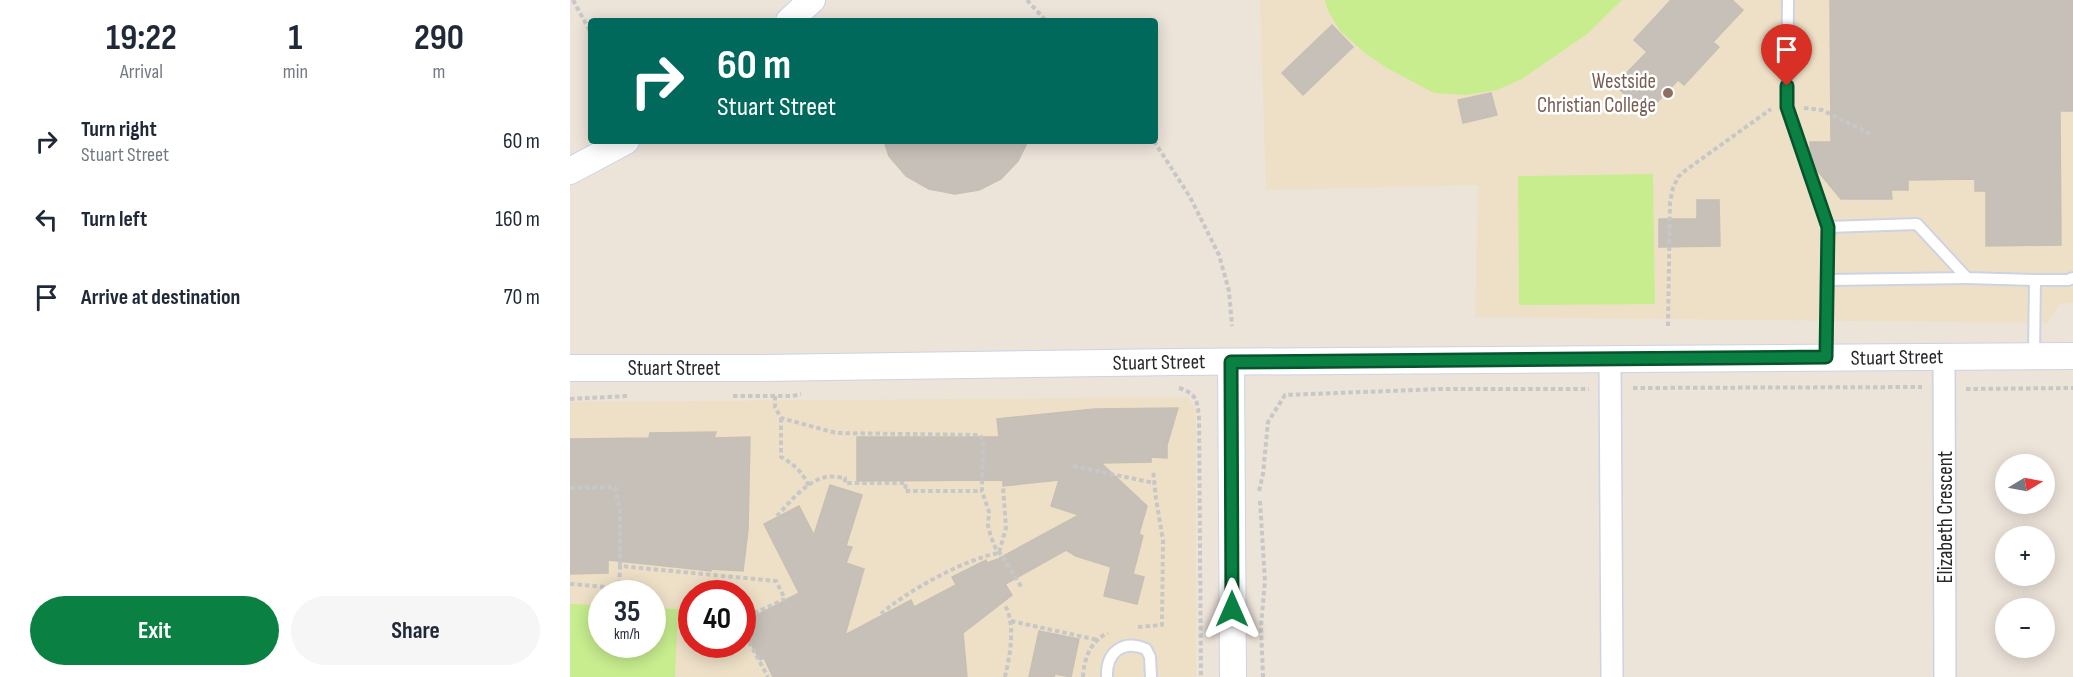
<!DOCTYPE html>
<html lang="en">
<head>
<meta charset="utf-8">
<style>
  :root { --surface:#fff; --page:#f6f6f7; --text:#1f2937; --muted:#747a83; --accent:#0b8043 }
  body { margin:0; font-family:"Sofia Sans Condensed",sans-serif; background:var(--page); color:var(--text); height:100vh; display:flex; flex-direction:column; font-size:22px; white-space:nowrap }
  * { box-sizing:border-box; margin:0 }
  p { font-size:20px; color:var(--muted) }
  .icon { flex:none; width:33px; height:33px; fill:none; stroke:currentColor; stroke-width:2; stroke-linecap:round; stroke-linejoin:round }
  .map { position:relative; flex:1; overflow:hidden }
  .details { display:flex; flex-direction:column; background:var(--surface); width:570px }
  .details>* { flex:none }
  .guide { position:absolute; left:18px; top:18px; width:570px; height:126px; border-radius:6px; box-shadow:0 3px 15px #0003; background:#00695c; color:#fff; overflow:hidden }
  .needle { width:39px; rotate:80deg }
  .buttons { position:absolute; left:1425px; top:454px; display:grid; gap:12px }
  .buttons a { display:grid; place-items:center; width:60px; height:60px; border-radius:50%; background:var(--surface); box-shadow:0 3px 15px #0003; font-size:30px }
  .speed { position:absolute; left:18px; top:580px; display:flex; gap:12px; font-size:30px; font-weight:700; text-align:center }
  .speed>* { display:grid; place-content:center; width:78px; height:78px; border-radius:50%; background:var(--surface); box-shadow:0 3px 15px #0003; line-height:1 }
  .speed small { font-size:15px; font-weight:400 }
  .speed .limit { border:9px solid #d22; background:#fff; color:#111 }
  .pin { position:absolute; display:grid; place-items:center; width:51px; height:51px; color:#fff; margin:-62px -26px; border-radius:50% 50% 50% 0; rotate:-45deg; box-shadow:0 0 6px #0007 }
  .pin .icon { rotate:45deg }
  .me { position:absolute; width:66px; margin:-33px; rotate:0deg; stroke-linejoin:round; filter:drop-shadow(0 0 4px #0008) }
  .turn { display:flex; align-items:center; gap:21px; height:126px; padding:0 30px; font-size:27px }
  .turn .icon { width:78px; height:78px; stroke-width:2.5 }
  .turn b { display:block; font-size:42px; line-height:51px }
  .eta { display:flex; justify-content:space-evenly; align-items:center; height:102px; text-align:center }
  .eta b { font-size:36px; font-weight:700; line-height:42px }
  .primary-button { display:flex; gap:12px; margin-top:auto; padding:12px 30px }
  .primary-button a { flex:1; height:69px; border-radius:36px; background:var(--accent); color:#fff; font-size:24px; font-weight:700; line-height:69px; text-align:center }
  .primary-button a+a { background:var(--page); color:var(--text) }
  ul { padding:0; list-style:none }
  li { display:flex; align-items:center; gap:18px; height:78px; padding:0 30px }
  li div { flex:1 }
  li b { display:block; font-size:22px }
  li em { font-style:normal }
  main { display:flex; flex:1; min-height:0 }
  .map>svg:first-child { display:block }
  .education { fill:#eee0c7; fill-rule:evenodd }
  .pitch { fill:#c7ed8e }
  .building { fill:#c7c0b9; stroke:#c7bfb3; stroke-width:1.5 }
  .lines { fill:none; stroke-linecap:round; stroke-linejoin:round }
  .service-casing { stroke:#ced3e2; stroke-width:14 }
  .minor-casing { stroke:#ced3e2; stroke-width:24 }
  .tertiary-casing { stroke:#ced3e2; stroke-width:28 }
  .path { stroke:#c7c7c7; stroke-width:4; stroke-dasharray:4.5 3; stroke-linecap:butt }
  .service { stroke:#fff; stroke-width:10 }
  .minor { stroke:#fff; stroke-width:21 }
  .tertiary { stroke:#fff; stroke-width:26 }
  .route-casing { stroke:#07532c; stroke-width:15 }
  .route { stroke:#0b8043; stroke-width:10 }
  .education-dot { fill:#8d6e63; stroke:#fff; stroke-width:2 }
  .labels { text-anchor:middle; stroke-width:5; stroke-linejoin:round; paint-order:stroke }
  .education-label { font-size:21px; fill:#785e54; stroke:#fff; text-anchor:end }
  .street-label { font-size:21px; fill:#282828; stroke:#fff }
</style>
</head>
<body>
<main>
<section class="details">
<div class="eta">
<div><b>19:22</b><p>Arrival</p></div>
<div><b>1</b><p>min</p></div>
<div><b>290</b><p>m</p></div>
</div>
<ul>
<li><svg class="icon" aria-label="right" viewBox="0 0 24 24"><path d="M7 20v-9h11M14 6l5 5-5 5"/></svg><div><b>Turn right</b><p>Stuart Street</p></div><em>60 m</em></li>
<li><svg class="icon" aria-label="left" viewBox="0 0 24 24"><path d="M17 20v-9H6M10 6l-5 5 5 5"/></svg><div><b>Turn left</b></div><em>160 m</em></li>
<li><svg class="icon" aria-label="arrive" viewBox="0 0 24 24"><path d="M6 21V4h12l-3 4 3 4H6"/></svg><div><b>Arrive at destination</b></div><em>70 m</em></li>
</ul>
<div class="primary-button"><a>Exit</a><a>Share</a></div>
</section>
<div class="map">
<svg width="1503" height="677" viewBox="0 0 1503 677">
  <rect width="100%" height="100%" fill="#ece3d9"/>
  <g class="education">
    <path d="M 690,0 L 1503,0 L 1503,303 L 1489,304 L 1478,323 L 905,317 L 908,185 L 696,190 Z"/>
    <path d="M 618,397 L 626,410 L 626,677 L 0,677 L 0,402 ZM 32,594 L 82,594 L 82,645 L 32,645 ZM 122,594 L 172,594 L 172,645 L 122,645 Z"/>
  </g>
  <g class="pitch">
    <path d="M 755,0 L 1052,0 L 1017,34 L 952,79 L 927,90 L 896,95 L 864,93 L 817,68 L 795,53 L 770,31 L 758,11 Z"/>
    <path d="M 1083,174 L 1085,304 L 949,305 L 948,176 Z"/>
    <path d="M 0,604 L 31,605 L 32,645 L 82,645 L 83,608 L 108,609 L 105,677 L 0,677 Z"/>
  </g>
  <g class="building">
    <path d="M 1101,0 L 1162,0 L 1173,10 L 1143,42 L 1149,47 L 1114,85 L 1108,80 L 1076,114 L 1045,85 L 1077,52 L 1064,40 Z"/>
    <path d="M 1260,0 L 1503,0 L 1503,111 L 1490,111 L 1491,245 L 1416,246 L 1416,191 L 1405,191 L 1405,179 L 1338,180 L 1338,190 L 1321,190 L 1322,199 L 1271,199 L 1246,169 L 1240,151 L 1240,142 L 1261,142 Z"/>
    <path d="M 762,25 L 783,47 L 733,95 L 712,73 Z"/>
    <path d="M 921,93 L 927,115 L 893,123 L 888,100 Z"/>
    <path d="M 314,141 L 458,141 L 448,161 L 431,179 L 409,190 L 385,194 L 359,189 L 336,176 L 319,156 Z"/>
    <path d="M 1127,200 L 1149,200 L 1150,246 L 1089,247 L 1089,219 L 1127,219 Z"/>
    <path d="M 608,408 L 597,445 L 597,458 L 581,457 L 581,462 L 531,463 L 577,506 L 569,534 L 573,536 L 563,574 L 574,577 L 567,604 L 534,596 L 541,567 L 506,556 L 496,550 L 439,582 L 435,584 L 442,595 L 393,633 L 397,677 L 203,677 L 194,658 L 190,660 L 172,628 L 172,623 L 229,593 L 194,524 L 229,506 L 244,535 L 260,485 L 292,495 L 276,546 L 282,547 L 276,563 L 294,569 L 275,635 L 341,600 L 344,607 L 386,585 L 382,577 L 416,560 L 417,563 L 428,559 L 509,515 L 481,506 L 489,480 L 433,486 L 433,480 L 287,481 L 287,437 L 429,437 L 427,419 L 525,409 Z"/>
    <path d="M 146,432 L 144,438 L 180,437 L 178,530 L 173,571 L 141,569 L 141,571 L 38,560 L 38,573 L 0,574 L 0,439 L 79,438 L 80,433 Z"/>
    <path d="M 469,631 L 509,639 L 501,677 L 485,674 L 484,677 L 459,677 Z"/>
  </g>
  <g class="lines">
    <g class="service-casing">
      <g id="service">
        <path d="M 1218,0 L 1217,107 L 1258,227"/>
        <path d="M 1258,280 L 1397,278"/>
        <path d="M 1465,280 L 1498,280 L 1503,278"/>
        <path d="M 1256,357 L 1258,227 L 1347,224 L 1397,278 L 1465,280 L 1464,355"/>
        <path d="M 537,677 C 536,653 552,639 576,649 L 580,657 L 581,677"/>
      </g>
    </g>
    <g class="minor-casing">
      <g id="minor">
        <path d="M 1374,356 L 1375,677"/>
        <path d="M 1040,359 L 1042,677"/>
      </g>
    </g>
    <g class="tertiary-casing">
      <g id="tertiary">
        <path d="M 219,21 L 242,0"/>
        <path d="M 0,171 L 56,141"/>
        <path d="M 661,362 L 663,677"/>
        <path d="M 0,368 L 190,368 L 607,362 L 1503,356"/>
      </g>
    </g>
    <g class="path">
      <path d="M 3,0 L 21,33"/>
      <path d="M 457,0 L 476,21"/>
      <path d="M 1234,108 L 1252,110 L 1301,134"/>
      <path d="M 584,141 L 620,197 L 649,255 L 659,291 L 662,326"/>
      <path d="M 1098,326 L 1100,202 L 1103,188 L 1108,177 L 1116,170 L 1201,109"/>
      <path d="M 609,388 C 627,394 627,400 629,417 L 631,677"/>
      <path d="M 1063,388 L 1352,387"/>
      <path d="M 1396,389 L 1503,388"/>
      <path d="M 163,396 L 223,396 L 231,394"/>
      <path d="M 205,396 L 205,407 L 211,418 L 266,433 L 410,435 L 413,441 L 412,491 L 419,512 L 418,526 L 421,537 L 426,549 L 433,557 L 452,588"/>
      <path d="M 0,399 L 57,396"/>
      <path d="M 211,418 L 211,457 C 224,464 233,473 239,486"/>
      <path d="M 503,466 L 584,483"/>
      <path d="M 0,488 L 45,487 L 50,511 L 50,566"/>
      <path d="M 689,491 L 693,474 L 698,422 L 715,395 L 870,389 L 1019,389"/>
      <path d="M 690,501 L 695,581 L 691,626 L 693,677"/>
      <path d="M 207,516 C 220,502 236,481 256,477 C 262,476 269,477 275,478 L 275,483 L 336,483 L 335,491 L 412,491"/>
      <path d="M 0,584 L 49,588 L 50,566 L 206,581 L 215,599 L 172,619"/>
      <path d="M 311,614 C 335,592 397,558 429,553 L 436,528 L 433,487"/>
      <path d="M 441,621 L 528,640"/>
      <path d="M 568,627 L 592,625 L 593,540 L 586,499 L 583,470"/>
      <path d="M 172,629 L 198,677"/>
      <path d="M 435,677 C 440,655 446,626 435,605"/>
      <path d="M 513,677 C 514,659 520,641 538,633"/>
    </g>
    <use href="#service" class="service"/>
    <use href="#minor" class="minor"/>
    <use href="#tertiary" class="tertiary"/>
  </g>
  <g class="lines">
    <g class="route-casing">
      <path id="route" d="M 662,609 L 661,362 L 1256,357 L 1258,227 L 1217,107 L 1217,86"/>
    </g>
    <use href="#route" class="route"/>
  </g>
  <circle class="education-dot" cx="1098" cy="93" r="6"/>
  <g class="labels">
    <g class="education-label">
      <text x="1086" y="88">Westside<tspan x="1086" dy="24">Christian College</tspan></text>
    </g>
    <g class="street-label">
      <text transform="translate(1327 357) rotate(-1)" y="7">Stuart Street</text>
      <text transform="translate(589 362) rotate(-1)" y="7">Stuart Street</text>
      <text x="104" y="375">Stuart Street</text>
      <text transform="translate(1375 517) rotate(-90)" y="7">Elizabeth Crescent</text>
    </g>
  </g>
</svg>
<div class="buttons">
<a><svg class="needle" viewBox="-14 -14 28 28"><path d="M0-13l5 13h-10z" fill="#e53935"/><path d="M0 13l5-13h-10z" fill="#747a83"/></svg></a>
<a>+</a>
<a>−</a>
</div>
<div class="speed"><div>35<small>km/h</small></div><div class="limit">40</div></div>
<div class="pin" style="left:1217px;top:86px;background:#d93025"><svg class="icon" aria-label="arrive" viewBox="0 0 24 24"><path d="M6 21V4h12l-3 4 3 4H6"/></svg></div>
<svg class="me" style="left:662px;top:609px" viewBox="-20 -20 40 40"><path d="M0-17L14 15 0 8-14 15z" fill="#0b8043" stroke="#fff" stroke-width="4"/></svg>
<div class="guide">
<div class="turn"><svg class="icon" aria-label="right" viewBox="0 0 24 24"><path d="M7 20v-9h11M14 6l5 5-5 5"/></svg><div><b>60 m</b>Stuart Street</div></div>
</div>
</div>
</main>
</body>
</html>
